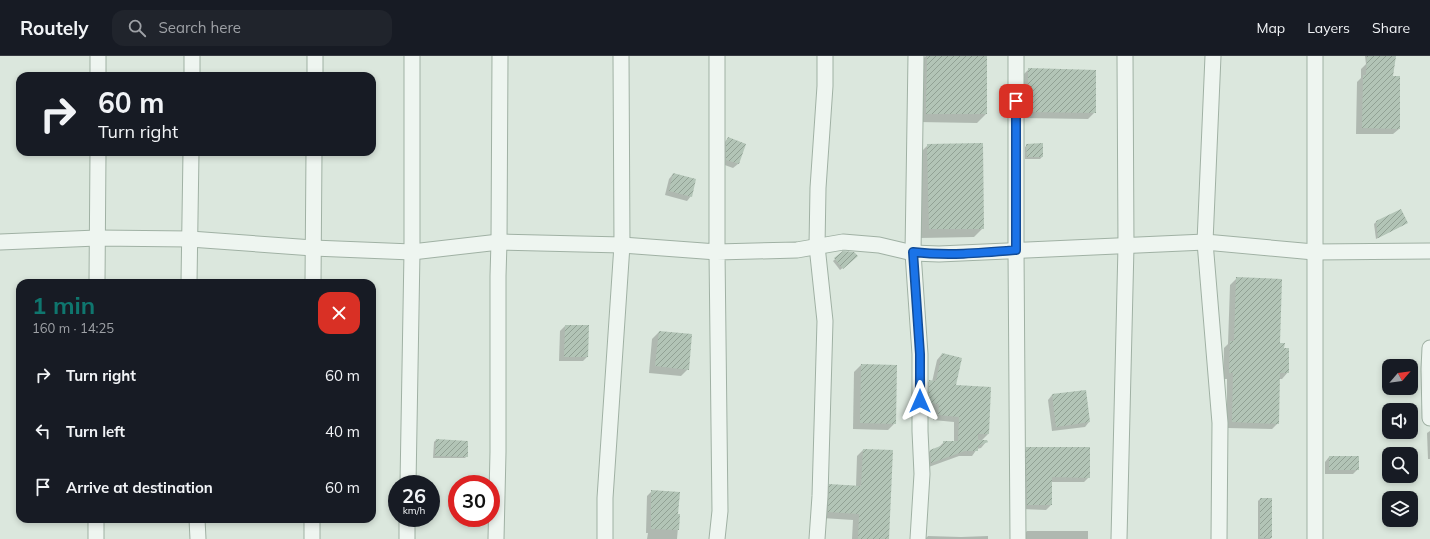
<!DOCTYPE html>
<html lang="en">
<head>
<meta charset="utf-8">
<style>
  :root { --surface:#171b24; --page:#20242c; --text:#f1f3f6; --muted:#9ea1a6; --line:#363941; --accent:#0f766e }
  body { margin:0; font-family:Mulish,sans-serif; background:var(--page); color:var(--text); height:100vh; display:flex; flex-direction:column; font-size:15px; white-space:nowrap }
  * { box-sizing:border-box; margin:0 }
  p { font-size:13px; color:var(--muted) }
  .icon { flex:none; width:22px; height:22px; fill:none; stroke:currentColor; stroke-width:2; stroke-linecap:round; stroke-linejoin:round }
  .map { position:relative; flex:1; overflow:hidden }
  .details { position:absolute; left:16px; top:223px; width:360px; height:244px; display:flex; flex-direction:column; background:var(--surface); border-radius:12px; box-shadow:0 2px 6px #0003 }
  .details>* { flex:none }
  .guide { position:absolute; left:16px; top:16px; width:360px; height:84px; border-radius:12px; box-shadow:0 2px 6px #0003; background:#171b24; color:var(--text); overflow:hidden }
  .needle { width:26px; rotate:62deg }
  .fabs { position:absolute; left:1382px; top:303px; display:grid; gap:8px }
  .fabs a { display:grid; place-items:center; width:36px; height:36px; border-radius:8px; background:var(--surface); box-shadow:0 2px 6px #0003; font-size:20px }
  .speed { position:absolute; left:388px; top:419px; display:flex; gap:8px; font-size:20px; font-weight:700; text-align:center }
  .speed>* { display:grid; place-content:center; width:52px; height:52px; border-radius:50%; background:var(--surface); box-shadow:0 2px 6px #0003; line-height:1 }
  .speed small { font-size:10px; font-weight:400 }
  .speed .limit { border:6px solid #d22; background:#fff; color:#111 }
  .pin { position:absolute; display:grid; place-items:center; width:34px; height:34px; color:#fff; margin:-17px; border-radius:8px; box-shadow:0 2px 6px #0006 }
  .me { position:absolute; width:44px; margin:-22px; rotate:0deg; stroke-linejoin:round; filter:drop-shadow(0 0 3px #0008) }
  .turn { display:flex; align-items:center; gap:14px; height:84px; padding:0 16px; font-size:18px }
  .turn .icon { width:52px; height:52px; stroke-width:2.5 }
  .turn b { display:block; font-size:28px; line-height:34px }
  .round { display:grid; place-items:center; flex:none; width:42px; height:42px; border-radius:12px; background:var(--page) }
  .headline { display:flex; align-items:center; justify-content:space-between; height:68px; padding:0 16px }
  h1 { font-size:24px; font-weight:700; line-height:30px; color:var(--accent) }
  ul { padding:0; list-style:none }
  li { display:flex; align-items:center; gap:12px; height:56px; padding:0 16px }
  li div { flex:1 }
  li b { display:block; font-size:15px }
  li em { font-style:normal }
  header { display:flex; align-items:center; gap:24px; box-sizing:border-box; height:56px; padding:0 20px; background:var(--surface); border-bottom:1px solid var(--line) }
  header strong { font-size:19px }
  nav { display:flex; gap:22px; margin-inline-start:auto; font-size:14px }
  .search { width:280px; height:36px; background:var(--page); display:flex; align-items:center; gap:10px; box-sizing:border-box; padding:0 14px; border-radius:12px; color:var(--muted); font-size:15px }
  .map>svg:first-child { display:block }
  .shadow { fill:#0003 }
  .building { fill:url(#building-hatch) }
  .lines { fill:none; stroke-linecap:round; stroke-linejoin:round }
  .street-casing { stroke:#a0b1a4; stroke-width:17 }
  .street { stroke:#eef5f0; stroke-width:15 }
  .route-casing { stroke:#114b97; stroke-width:10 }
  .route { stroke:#1a73e8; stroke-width:7 }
</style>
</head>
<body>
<header>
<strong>Routely</strong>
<div class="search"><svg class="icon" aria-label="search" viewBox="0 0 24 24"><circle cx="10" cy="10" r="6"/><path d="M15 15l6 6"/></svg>Search here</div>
<nav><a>Map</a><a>Layers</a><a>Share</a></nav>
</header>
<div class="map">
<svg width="1430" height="483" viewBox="0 0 1430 483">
  <defs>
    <pattern id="building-hatch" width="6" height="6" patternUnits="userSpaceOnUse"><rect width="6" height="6" fill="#b2c4b6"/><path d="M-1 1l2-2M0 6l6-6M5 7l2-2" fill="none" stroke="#91a194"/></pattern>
  </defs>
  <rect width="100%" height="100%" fill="#dbe7dd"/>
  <g class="shadow">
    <path d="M 926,0 L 986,0 L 986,58 L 977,67 L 918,66 L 918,8 Z"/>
    <path d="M 1365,0 L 1395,0 L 1391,20 L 1399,73 L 1393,78 L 1356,78 L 1357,26 L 1361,22 L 1361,13 L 1366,8 Z"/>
    <path d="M 1029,13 L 1095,56 L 1088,63 L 1021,62 L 1022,20 Z"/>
    <path d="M 728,82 L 745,88 L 738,108 L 733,112 L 722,108 L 724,87 Z"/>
    <path d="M 928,89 L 983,172 L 974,181 L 920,182 L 919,98 Z"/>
    <path d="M 1027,89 L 1042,101 L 1040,103 L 1025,103 L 1025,91 Z"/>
    <path d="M 673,118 L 691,140 L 687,145 L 665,139 L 669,123 Z"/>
    <path d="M 1376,166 L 1407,167 L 1376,183 L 1374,168 Z"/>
    <path d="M 843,196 L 855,202 L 840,214 L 833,205 Z"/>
    <path d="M 1237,222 L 1283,293 L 1288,316 L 1282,323 L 1279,323 L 1278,367 L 1272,373 L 1227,372 L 1227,323 L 1223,323 L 1224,292 L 1228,288 L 1230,229 Z"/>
    <path d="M 565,270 L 587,301 L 583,305 L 559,305 L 560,275 Z"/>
    <path d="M 659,276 L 688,313 L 681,320 L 649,317 L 652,283 Z"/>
    <path d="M 942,298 L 955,330 L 990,332 L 988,378 L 981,385 L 986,386 L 981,392 L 977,393 L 972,400 L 959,400 L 926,412 L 925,400 L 930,395 L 938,392 L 944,386 L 954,386 L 954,366 L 933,364 L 935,354 L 924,352 L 924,331 L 929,325 L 932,326 L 937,304 Z"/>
    <path d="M 861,309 L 895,367 L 888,374 L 853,373 L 854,316 Z"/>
    <path d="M 1052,339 L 1089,366 L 1085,371 L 1052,375 L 1048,344 Z"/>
    <path d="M 1430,375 L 1430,403 L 1428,403 L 1427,377 Z"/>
    <path d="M 436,384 L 467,400 L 465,402 L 433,402 L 434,386 Z"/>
    <path d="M 1027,392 L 1089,421 L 1084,426 L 1051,426 L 1051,449 L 1046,454 L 1022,453 L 1022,396 Z"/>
    <path d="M 863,394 L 892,395 L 887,483 L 852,483 L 853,464 L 822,462 L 823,435 L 830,429 L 856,430 L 857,400 Z"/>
    <path d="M 1329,401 L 1358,413 L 1353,418 L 1325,418 L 1325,406 Z"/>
    <path d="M 652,435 L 679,459 L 677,483 L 647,483 L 648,477 L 646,477 L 647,440 Z"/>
    <path d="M 1260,443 L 1271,482 L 1270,483 L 1258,483 L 1258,445 Z"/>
    <path d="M 1027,475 L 1088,475 L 1088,483 L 1022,483 L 1023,479 Z"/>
    <path d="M 928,480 L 961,481 L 988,480 L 988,483 L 925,483 Z"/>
  </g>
  <g class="building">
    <path d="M 927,0 L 987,0 L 987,58 L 926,58 Z"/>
    <path d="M 1367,0 L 1396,0 L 1393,20 L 1400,20 L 1400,73 L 1362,72 L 1363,19 L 1366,19 Z"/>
    <path d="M 1028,12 L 1096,14 L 1096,57 L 1028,56 Z"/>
    <path d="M 728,81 L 746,88 L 739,108 L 726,104 L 726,86 Z"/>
    <path d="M 983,87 L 984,173 L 929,173 L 927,88 Z"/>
    <path d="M 1043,87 L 1043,101 L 1027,101 L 1026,88 Z"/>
    <path d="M 673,117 L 696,123 L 692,141 L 669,135 Z"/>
    <path d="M 1401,153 L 1408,167 L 1378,182 L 1376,165 Z"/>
    <path d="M 843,195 L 854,196 L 858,200 L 843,213 L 834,202 Z"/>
    <path d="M 1236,221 L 1282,223 L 1280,287 L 1285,287 L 1284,292 L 1289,292 L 1289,317 L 1280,317 L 1279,368 L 1232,366 L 1233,317 L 1229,317 L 1230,285 L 1234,285 Z"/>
    <path d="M 565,269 L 589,269 L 588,301 L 564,301 Z"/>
    <path d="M 659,275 L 692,278 L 689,314 L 655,310 Z"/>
    <path d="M 942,297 L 962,302 L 956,329 L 991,331 L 989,378 L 978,378 L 978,384 L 987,384 L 988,386 L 978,390 L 978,395 L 965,395 L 931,407 L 930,394 L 943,389 L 943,385 L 958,385 L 959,361 L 938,359 L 939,348 L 929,347 L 929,324 L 936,325 Z"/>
    <path d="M 861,308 L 897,309 L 896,368 L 860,367 Z"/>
    <path d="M 1086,334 L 1090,366 L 1056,371 L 1052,338 Z"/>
    <path d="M 436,383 L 468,385 L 468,401 L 435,400 Z"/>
    <path d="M 1026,391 L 1090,391 L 1090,422 L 1052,421 L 1052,449 L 1027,449 Z"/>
    <path d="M 863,393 L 893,394 L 889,483 L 858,483 L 859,458 L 828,456 L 829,428 L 861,430 Z"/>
    <rect x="1329" y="400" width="30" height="14"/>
    <path d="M 651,434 L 680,436 L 678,458 L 680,458 L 679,474 L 651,473 Z"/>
    <rect x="1260" y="442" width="12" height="40"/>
  </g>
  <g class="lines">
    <g class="street-casing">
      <g id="street">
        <path d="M 916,0 L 913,197 L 920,298 L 920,375 L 922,418 L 918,483"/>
        <path d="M 1016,0 L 1016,194 L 1018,483"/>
        <path d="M 1213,0 L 1205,186 L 1220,367 L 1219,483"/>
        <path d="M 1315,0 L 1315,483"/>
        <path d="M 98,20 L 98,0"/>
        <path d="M 192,20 L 192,0"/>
        <path d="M 315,20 L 315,0"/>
        <path d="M 0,186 L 97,182 L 190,183 L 313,192 L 412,196 L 499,186 L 622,189 L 717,196 L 717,0"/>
        <path d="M 97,227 L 98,96"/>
        <path d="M 189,227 L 191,96"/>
        <path d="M 313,227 L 314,96"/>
        <path d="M 1430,292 L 1429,313 L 1430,362"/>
        <path d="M 408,428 L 412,196 L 412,0"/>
        <path d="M 197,463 L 198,483"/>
        <path d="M 96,483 L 96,463"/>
        <path d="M 312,483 L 312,463"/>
        <path d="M 407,483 L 407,462"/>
        <path d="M 496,483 L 498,396 L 498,220 L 499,186 L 500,0"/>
        <path d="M 605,483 L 605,442 L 622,189 L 621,0"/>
        <path d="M 717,483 L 720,455 L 717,196 L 797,194 L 843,186 L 879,189 L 913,197 L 939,198 L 1205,186 L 1314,196 L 1430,195"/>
        <path d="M 817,483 L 820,440 L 825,265 L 817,190 L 818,132 L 825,30 L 825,0"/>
        <path d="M 1119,483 L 1126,190 L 1125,0"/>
      </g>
    </g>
    <use href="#street" class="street"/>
  </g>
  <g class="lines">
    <g class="route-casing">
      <path id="route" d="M 920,345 L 920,298 L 913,196 C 947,200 981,197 1016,194 L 1016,45"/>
    </g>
    <use href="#route" class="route"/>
  </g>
</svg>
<div class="fabs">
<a><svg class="needle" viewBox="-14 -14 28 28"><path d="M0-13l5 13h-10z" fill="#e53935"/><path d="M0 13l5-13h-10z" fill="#9ea1a6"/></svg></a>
<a><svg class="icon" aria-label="sound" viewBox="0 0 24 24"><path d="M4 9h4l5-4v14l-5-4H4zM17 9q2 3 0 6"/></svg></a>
<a><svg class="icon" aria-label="search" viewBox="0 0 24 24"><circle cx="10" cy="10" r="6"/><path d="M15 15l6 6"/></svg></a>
<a><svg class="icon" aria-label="layers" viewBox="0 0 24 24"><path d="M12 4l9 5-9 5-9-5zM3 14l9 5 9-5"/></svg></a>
</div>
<div class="speed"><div>26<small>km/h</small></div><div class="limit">30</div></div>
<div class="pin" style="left:1016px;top:45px;background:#d93025"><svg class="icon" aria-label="arrive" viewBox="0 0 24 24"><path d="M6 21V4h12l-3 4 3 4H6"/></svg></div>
<svg class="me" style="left:920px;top:345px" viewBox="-20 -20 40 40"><path d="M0-17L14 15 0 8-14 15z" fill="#1a73e8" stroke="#fff" stroke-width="4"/></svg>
<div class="guide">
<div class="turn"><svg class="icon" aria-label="right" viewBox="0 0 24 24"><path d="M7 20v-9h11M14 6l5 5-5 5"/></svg><div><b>60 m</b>Turn right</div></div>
</div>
<section class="details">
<div class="headline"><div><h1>1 min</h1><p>160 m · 14:25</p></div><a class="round" style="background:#d93025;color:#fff"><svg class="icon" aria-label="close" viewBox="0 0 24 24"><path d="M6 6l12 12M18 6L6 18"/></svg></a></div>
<ul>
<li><svg class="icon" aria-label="right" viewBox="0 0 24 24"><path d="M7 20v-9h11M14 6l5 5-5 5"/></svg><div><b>Turn right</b></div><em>60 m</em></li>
<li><svg class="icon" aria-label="left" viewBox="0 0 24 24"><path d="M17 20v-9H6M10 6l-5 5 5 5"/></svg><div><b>Turn left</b></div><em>40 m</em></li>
<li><svg class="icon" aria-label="arrive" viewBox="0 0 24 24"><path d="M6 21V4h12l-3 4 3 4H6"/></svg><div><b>Arrive at destination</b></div><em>60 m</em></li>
</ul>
</section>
</div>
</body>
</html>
